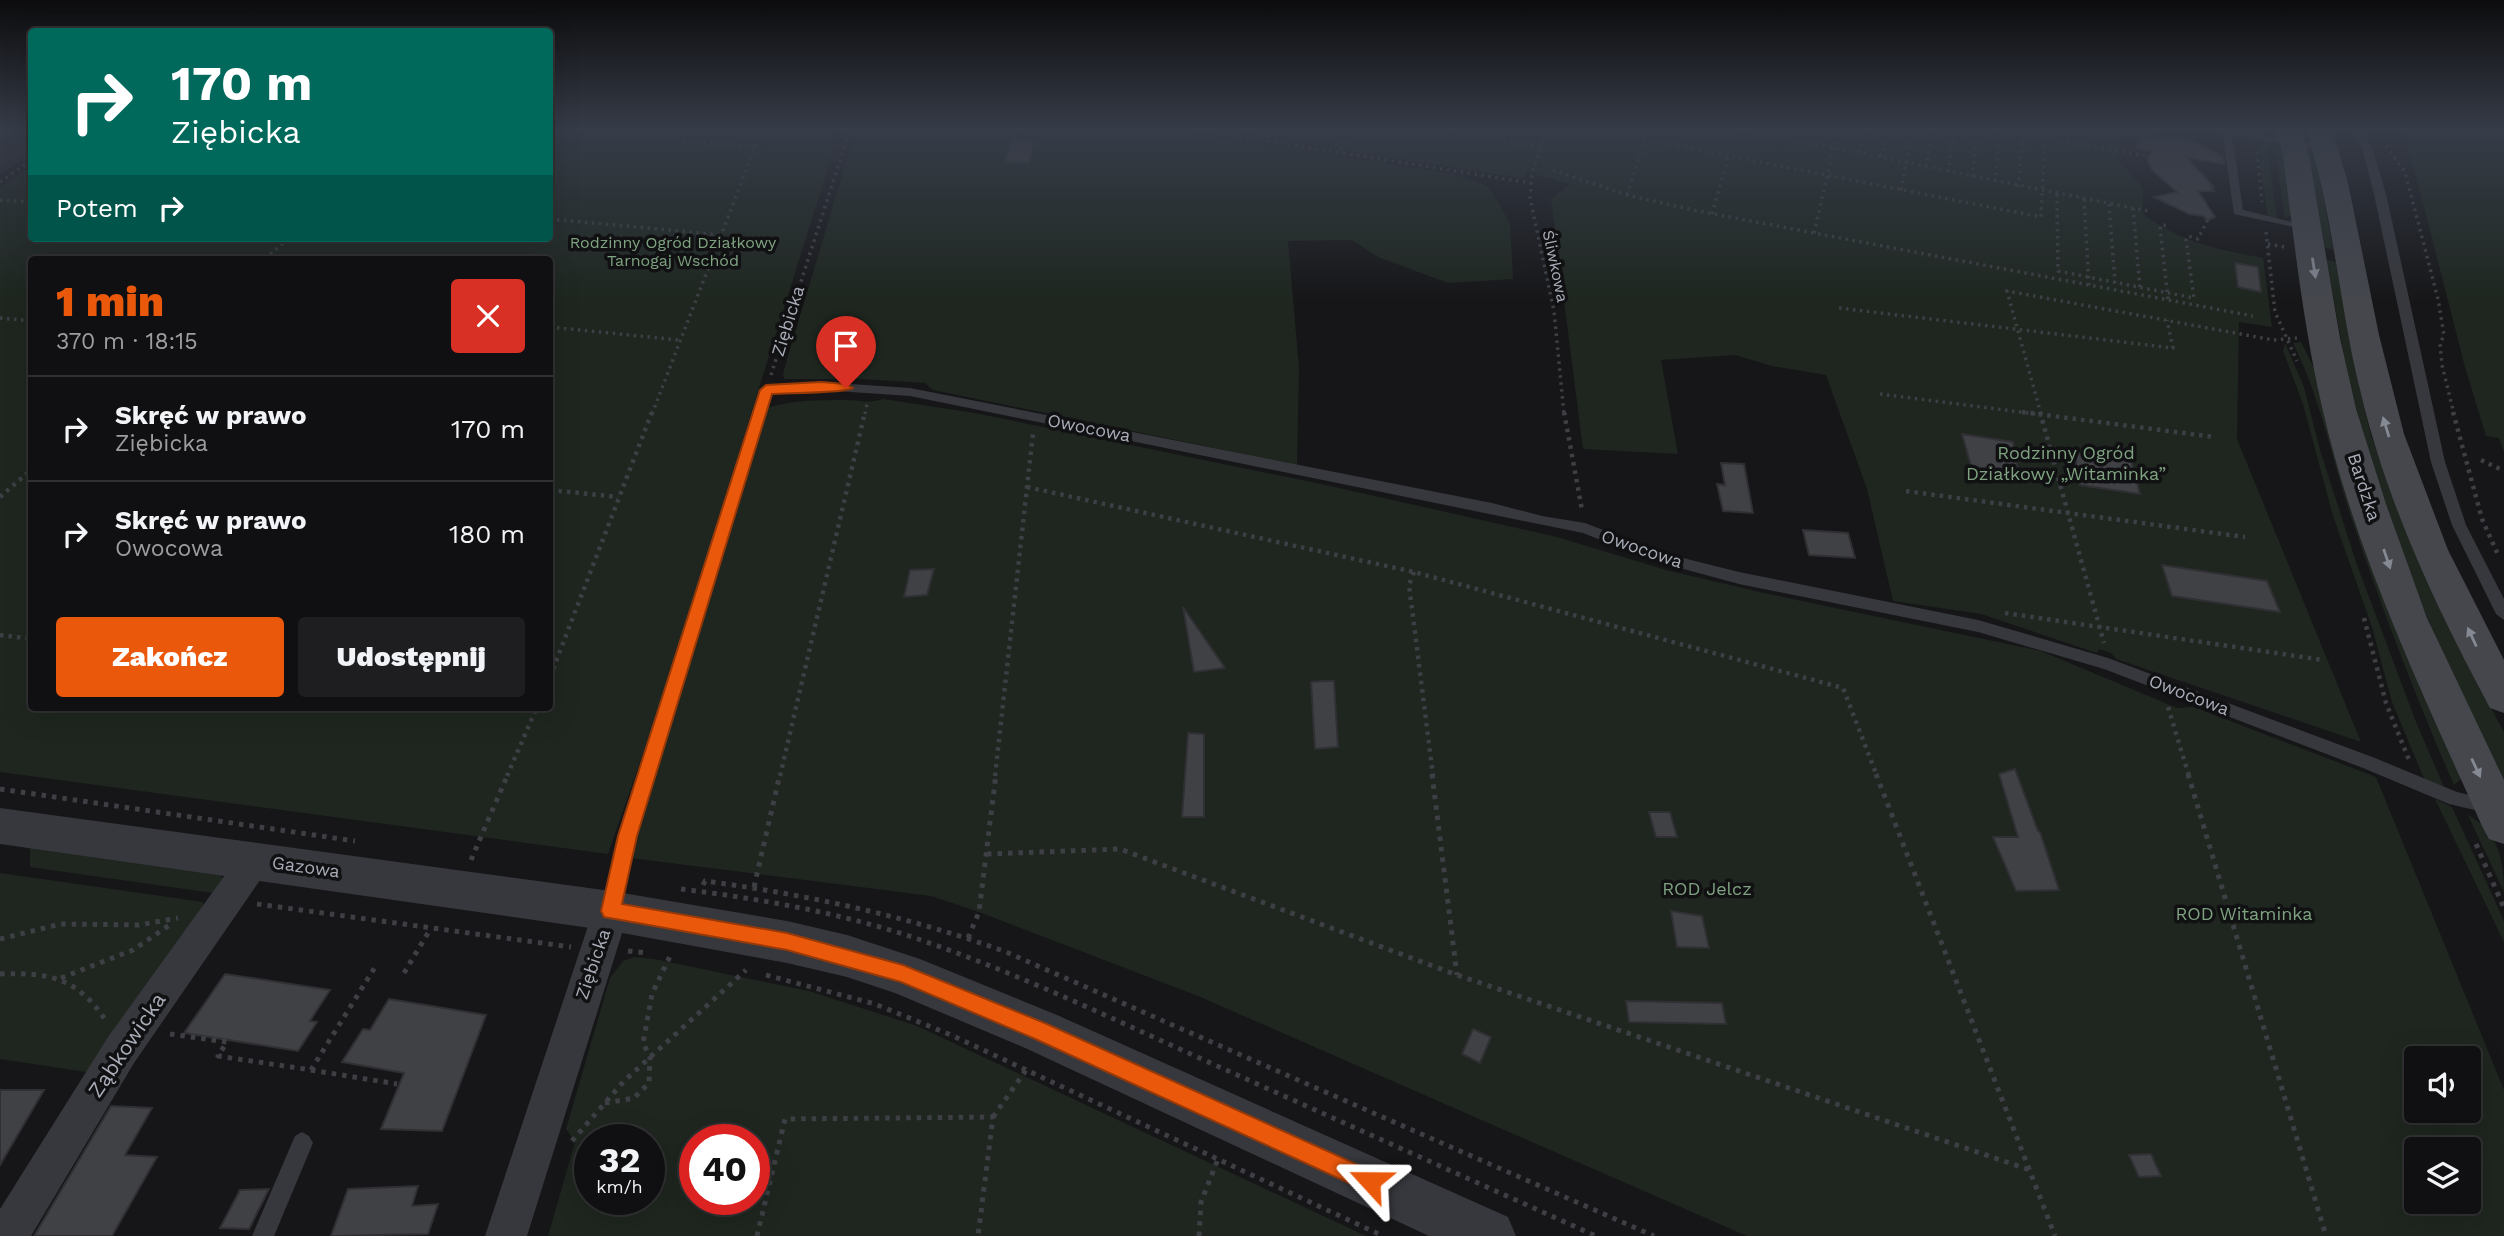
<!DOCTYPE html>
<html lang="pl">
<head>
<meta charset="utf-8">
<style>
  :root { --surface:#101012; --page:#1e1e20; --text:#f1f3f6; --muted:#9c9d9f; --line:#303032; --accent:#ea580c }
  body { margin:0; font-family:"Work Sans",sans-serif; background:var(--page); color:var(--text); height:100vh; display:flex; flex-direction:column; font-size:26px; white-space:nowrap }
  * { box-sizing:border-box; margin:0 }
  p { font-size:23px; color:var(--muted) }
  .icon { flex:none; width:38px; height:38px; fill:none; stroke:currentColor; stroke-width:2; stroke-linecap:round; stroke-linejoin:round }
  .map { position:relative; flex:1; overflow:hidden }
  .panel { position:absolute; left:28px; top:256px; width:525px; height:455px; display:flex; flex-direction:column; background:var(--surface); border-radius:7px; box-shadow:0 7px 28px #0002,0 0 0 2px var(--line) }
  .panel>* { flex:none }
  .top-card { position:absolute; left:28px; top:28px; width:525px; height:214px; border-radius:7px; box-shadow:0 7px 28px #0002,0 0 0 2px var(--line); background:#00695c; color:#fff; overflow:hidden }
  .controls { position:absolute; left:2404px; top:1046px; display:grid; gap:14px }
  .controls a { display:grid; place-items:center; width:77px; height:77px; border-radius:7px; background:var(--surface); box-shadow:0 7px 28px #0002,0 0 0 2px var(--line); font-size:35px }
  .speed { position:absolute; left:574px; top:1124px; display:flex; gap:14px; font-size:35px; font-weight:700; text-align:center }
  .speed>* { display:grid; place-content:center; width:91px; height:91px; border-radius:50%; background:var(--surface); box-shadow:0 7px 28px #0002,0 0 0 2px var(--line); line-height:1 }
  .speed small { font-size:18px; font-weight:400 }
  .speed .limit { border:10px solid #d22; background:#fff; color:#111 }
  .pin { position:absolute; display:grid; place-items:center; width:60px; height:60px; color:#fff; margin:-72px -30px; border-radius:50% 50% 50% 0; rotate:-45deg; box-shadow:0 0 7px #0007 }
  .pin .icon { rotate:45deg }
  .me { position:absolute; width:77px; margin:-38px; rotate:294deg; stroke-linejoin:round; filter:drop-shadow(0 0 5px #0008) }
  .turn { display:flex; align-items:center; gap:24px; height:147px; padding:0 28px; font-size:32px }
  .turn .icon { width:91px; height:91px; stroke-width:2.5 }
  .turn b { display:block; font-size:49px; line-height:60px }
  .then { display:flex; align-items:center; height:66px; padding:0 28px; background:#0003; gap:14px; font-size:26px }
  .round { display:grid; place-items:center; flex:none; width:74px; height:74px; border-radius:7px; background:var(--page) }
  .overview { display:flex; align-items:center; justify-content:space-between; height:119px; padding:0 28px }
  h1 { font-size:42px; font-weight:800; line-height:52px; color:var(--accent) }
  .primary-button { display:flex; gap:14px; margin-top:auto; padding:14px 28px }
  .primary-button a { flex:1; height:80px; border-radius:7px; background:var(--accent); color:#fff; font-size:28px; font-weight:800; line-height:80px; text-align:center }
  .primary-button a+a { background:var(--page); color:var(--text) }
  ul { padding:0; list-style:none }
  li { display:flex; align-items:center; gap:21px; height:105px; padding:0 28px; border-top:2px solid var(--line) }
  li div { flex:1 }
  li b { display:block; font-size:26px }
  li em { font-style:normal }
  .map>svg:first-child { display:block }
  .built { fill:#222225 }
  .green { fill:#1e261f; fill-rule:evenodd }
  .building { fill:#404145; stroke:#303034; stroke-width:2 }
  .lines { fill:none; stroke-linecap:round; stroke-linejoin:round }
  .path-far2 { stroke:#3d3f44; stroke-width:3.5; stroke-dasharray:2.5 4.5; stroke-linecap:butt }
  .path-far1 { stroke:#3d3f44; stroke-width:4.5; stroke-dasharray:3.5 5; stroke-linecap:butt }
  .path { stroke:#3d3f44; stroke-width:5; stroke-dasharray:4.5 6; stroke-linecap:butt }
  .service { fill:#37383d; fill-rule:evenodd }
  .minor { fill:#37383d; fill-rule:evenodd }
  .tertiary { fill:#37383d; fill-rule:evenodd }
  .secondary { fill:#45474d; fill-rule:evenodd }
  .oneway { fill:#858993 }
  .route { fill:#ea580c; stroke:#983908; stroke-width:2 }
  .labels { text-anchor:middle; stroke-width:7; stroke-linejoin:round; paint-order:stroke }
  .far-park-label { font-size:16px; fill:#7fa381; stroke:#111113 }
  .far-street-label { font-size:16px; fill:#a8adb8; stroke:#111113 }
  .street-label { font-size:18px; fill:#a8adb8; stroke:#111113 }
  .park-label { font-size:18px; fill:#7fa381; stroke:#111113 }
  .near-street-label { font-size:21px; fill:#a8adb8; stroke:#111113 }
</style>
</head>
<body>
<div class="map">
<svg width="2504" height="1236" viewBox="0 0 2504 1236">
  <rect width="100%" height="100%" fill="#161618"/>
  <path class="built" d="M 0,129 L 32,129 L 31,153 L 0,174 Z"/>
  <g class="green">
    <path d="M 550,129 L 840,129 L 658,711 L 608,854 L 0,772 L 0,187 L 31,165 L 32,238 L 550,238 ZM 32,259 L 550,259 L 550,707 L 32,707 Z"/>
    <path d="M 856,129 L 1170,129 L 1453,174 L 1488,186 L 1510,223 L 1513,279 L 1448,283 L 1378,257 L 1352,240 L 1288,241 L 1299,368 L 1297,465 L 933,390 L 925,383 L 862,379 L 784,379 L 783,373 Z"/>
    <path d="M 1211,129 L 2192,129 L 2118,143 L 2117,159 L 2143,188 L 2143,214 C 2183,243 2216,249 2263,258 L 2272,327 L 2239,322 L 2237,439 L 2361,742 L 2116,659 L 2111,653 L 2099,649 L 2097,653 L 1981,614 L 1893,601 L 1867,489 L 1826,375 L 1772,366 L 1735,355 L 1661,360 L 1678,454 L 1583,449 L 1551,199 L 1570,184 L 1527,172 L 1525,179 Z"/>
    <path d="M 2392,129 L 2504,129 L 2504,452 L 2499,438 L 2486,436 L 2465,367 L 2416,176 L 2402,135 L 2395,134 Z"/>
    <path d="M 2262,141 L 2266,141 L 2277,219 L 2268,218 L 2260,166 Z"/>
    <path d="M 2274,144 L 2282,151 L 2292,214 L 2285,219 Z"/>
    <path d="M 2308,154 L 2315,155 L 2333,249 L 2325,248 Z"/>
    <path d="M 2326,260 L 2336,262 L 2357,377 L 2371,435 L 2398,509 L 2480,688 L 2504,732 L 2504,792 C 2449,669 2392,547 2357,416 C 2344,365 2337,312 2326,260 Z"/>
    <path d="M 2301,342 L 2317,374 L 2380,587 L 2421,690 L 2460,773 L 2461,779 L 2454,785 C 2416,698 2382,609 2352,520 C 2332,460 2321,399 2293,343 Z"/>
    <path d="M 2285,343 L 2304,387 L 2320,450 L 2357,565 L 2416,722 L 2444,787 L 2425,781 L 2392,702 L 2372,627 L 2333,516 L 2303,404 L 2283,351 Z"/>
    <path d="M 883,399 L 975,413 L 1321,484 L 1557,537 L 1666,570 L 1764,593 L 2041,651 L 2177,708 L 2194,707 L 2376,777 L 2504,1090 L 2504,1236 L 1747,1236 L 1198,996 L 979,912 L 931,896 L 631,858 L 767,408 C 791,400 819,400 844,400 C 859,400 868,404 883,399 ZM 2417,1059 L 2469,1059 L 2469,1111 L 2417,1111 ZM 2417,1150 L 2469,1150 L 2469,1202 L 2417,1202 Z"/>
    <path d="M 2435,799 L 2452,807 L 2504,921 L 2504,942 Z"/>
    <path d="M 2468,815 C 2498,831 2504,861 2504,892 Z"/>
    <path d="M 30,845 L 220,874 L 224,880 L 220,894 L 30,867 Z"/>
    <path d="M 0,873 L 203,902 L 204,907 L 86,1072 L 0,1059 Z"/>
    <path d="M 634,957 L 654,959 L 809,991 L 917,1026 L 1366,1236 L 548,1236 L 575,1142 L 566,1129 L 610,978 L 623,961 ZM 590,1139 L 649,1139 L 649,1199 L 590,1199 ZM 695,1139 L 754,1139 L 754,1199 L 695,1199 Z"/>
  </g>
  <g class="building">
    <path d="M 2138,138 L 2188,138 L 2223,157 L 2224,164 L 2186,157 L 2214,187 L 2211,187 L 2214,191 L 2198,191 L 2215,217 L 2208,220 L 2203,216 L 2189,214 L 2154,197 L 2177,192 L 2152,170 L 2147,158 L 2152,151 L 2137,149 Z"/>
    <path d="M 1011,140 L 1034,140 L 1029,163 L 1005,162 Z"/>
    <path d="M 2235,263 L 2258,267 L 2261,292 L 2238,287 Z"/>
    <path d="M 1962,434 L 2013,442 L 2020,479 L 1973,473 Z"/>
    <path d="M 2074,452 L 2131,459 L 2140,494 L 2080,485 Z"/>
    <path d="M 1721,463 L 1744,464 L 1753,513 L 1723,511 L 1717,484 L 1725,485 Z"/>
    <path d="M 1803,530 L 1848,533 L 1855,558 L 1809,555 Z"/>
    <path d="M 2162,565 L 2267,581 L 2280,612 L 2172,596 Z"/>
    <path d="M 934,569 L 927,595 L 904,597 L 910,570 Z"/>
    <path d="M 1183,607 L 1225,668 L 1194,672 Z"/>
    <path d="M 1323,681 L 1334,681 L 1338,747 L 1315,749 L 1311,682 Z"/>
    <path d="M 1188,733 L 1204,734 L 1204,817 L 1182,817 Z"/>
    <path d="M 2015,769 L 2038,831 L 2040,832 L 2059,890 L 2016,891 L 1993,837 L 2018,837 L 1999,774 Z"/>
    <path d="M 1649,812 L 1670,812 L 1677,837 L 1656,837 Z"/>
    <path d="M 1671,911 L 1702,916 L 1709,948 L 1677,947 Z"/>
    <path d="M 225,974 L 252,978 L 330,990 L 310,1021 L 317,1022 L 298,1051 L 184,1033 Z"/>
    <path d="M 389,999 L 486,1015 L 442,1131 L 381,1129 L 404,1073 L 342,1062 L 363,1029 L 370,1030 Z"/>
    <path d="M 1626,1001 L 1722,1003 L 1726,1024 L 1629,1022 Z"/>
    <path d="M 1473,1029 L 1491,1037 L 1480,1063 L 1462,1054 Z"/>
    <path d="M 0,1090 L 44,1090 L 0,1165 Z"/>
    <path d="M 111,1106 L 152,1108 L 125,1155 L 157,1157 L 112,1236 L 34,1236 Z"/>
    <path d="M 2151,1154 L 2161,1176 L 2139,1177 L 2129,1155 Z"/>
    <path d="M 418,1186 L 412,1206 L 438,1204 L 428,1234 L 331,1236 L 348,1189 Z"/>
    <path d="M 269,1189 L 249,1229 L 220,1228 L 240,1190 Z"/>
  </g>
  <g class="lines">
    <g class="path-far2">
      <path d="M 550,129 L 755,147"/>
      <path d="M 1191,129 L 1531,183"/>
      <path d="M 1441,129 L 1541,147"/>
      <path d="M 1548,129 L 1532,173 L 1530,198 L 1554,311 L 1564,414"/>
      <path d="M 1740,129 L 2148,211"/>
      <path d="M 1991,129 L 2148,156"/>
      <path d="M 2184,129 L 2184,132"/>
      <path d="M 1643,139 L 2041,217 L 2045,138"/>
      <path d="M 2386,146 L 2405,172 L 2438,299 L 2444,335 L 2440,344 L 2442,365 L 2454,414"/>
      <path d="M 1340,149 L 1351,129"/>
      <path d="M 2257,152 L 2262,202"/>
      <path d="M 1859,153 L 1865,129"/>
      <path d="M 1881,157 L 1888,129"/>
      <path d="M 1926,167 L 1932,129"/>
      <path d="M 1553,170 L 1627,195 L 1698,211 L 2253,316"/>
      <path d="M 1948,172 L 1955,129"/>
      <path d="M 1972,177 L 1978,129"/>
      <path d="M 0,182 L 32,160"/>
      <path d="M 1995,182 L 2000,130"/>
      <path d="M 2018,187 L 2023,134"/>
      <path d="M 1901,190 L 1913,129"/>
      <path d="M 2057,194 L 2058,271 L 2194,298 L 2186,240 L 2188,236 L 2198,239 L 2210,215"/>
      <path d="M 1627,195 L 1648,129"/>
      <path d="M 2084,199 L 2089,285"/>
      <path d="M 0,200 L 32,202"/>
      <path d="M 2109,204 L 2115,283"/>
      <path d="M 2133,208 L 2140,288"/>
      <path d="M 1712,214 L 1729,154"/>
      <path d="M 550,219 L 722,235"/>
      <path d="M 2166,225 L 2160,226 L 2168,300"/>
      <path d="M 2266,232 L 2275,312 L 2297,361"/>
      <path d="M 1814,233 L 1838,129"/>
      <path d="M 2268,244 L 2284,247"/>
      <path d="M 265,259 L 289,238"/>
      <path d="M 1839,308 L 2173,348 L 2167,320"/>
      <path d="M 0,318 L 32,321"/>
      <path d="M 550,327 L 679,340"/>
      <path d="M 771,375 L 850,129"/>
      <path d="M 1880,394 L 2036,414"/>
      <path d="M 652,414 L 762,129"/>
      <path d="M 865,414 L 867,404"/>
      <path d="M 2041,414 L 2007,291 L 2273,340 L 2297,338"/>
    </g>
    <g class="path-far1">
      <path d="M 1564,412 L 1582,510"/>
      <path d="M 2022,412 L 2214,437"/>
      <path d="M 2040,412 L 2104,643"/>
      <path d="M 2453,412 L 2482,519 L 2499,557"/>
      <path d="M 2481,460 L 2504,471"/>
      <path d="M 1027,487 L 1414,572 L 1843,688 L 1877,776"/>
      <path d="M 550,490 L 618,497"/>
      <path d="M 1906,491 L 2245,537"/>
      <path d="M 0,497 L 32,469"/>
      <path d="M 1414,572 L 1409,585 L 1433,776"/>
      <path d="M 2005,613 L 2323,660"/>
      <path d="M 2364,618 L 2386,703 L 2409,760"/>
      <path d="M 0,635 L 32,639"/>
      <path d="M 550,677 L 652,412"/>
      <path d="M 2168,707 L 2189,776"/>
      <path d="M 507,776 L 537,707"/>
      <path d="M 780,776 L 865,412"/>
      <path d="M 995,776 L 1033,433"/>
    </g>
    <g class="path">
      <path d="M 1432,774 L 1457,975"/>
      <path d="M 1876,774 L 2055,1236"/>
      <path d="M 2188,774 L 2326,1236"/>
      <path d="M 0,789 L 355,841"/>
      <path d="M 2476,844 L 2504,908"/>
      <path d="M 987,854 L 1120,849 L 1457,975 L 2030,1170"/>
      <path d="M 471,860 L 508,774"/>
      <path d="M 703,885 L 705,881 C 808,895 908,916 1006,952 L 1654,1236"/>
      <path d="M 754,887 L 780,774"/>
      <path d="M 681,889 C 761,899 842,913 918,939 C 1020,974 1117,1021 1215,1065 C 1342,1122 1469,1179 1596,1236"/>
      <path d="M 257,904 L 571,947"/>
      <path d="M 968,938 L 979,912 L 996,774"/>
      <path d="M 0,939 L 61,924 L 139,925 L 178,918"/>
      <path d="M 628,951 L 647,953"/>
      <path d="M 404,973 L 431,928"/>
      <path d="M 0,974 C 49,972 78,978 106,1021"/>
      <path d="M 766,975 L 875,1004 L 951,1035 L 1383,1236"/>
      <path d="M 61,978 L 133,950 L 171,924"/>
      <path d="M 170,1034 L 227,1042 L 218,1056 L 311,1070 L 377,964"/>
      <path d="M 311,1070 L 397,1084"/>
      <path d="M 605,1103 L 634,1098 L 649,1083 L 650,1057 L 643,1043 L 652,994 L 671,954"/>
      <path d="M 993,1117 L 1026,1070"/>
      <path d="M 572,1141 L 624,1081 L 746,970"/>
      <path d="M 757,1236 L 785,1119 L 993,1117 L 978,1236"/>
      <path d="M 1199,1236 L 1201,1202 L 1218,1159"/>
    </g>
    <g class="service">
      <path d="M 2222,129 L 2330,146 L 2331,148 L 2326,151 L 2232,135 L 2243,210 L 2312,227 L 2312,231 L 2234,214 Z"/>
      <path d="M 2352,129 L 2362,129 L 2372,148 L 2386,194 L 2445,462 L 2466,525 L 2504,599 L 2504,620 L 2496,614 L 2452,525 L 2431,462 L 2374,194 L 2362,148 Z"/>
      <path d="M 821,382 L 910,388 L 1492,503 L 1542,516 L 1585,523 L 1663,553 L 1739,572 L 1978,620 L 2108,658 L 2375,758 L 2457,792 L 2498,802 L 2501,807 L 2498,812 L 2492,814 L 2449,804 L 2363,768 L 2104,669 L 1978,632 L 1739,584 L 1654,561 L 1583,533 L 910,396 L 821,390 L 772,394 L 636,836 L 620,911 L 618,917 L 611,919 L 604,917 L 602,911 L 618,836 L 759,390 L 766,386 Z"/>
      <path d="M 302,1132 L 309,1136 L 313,1143 L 274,1236 L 252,1236 L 295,1136 Z"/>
    </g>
    <g class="minor">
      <path d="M 255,845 L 267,850 L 272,860 L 267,870 L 134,1063 L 31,1236 L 0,1236 L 0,1209 L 108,1037 L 243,850 Z"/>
      <path d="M 611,895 L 624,900 L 629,911 L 527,1236 L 485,1236 L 593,911 L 598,900 Z"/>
    </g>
    <path class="tertiary" d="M 0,808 L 611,891 L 787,921 L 847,935 L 920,959 L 1057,1015 L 1508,1217 L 1516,1236 L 1429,1236 L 1023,1047 L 895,993 L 847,977 L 787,963 L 611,931 L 0,844 Z"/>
    <g class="secondary">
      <path d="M 2275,129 L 2301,129 L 2309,156 L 2340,338 L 2356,409 L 2386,504 L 2427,618 L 2504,780 L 2504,844 L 2489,839 L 2482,826 C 2421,690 2355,553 2322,407 C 2303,324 2294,240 2283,156 Z"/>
      <path d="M 2306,129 L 2332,129 L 2348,183 L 2379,335 L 2404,434 L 2448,550 L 2504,660 L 2504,713 L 2490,708 C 2436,607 2388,506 2361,394 C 2339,307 2334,215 2306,129 Z"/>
    </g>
  </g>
  <defs><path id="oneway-solid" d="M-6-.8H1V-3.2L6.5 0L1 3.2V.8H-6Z" transform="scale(1.75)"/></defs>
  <g class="oneway">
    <use href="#oneway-solid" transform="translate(2314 268) rotate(81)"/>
    <use href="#oneway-solid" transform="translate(2386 427) rotate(-107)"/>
    <use href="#oneway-solid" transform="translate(2387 559) rotate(71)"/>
    <use href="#oneway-solid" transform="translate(2472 637) rotate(-115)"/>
    <use href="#oneway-solid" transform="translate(2476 768) rotate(65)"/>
  </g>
  <linearGradient id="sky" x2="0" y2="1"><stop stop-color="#0c0c0d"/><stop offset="0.43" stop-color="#363c48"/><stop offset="1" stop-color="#363c48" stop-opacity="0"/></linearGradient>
  <rect width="2504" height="302" fill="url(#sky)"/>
  <path class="route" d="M 821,382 L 846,384 L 853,388 C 848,393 786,393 772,394 L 637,836 L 622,904 L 787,933 L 903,965 L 1047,1024 L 1378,1174 L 1381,1181 L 1378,1189 L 1370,1192 L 1362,1189 L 1033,1038 L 901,982 L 787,950 L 604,917 L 601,911 L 618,836 L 760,390 L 766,385 Z"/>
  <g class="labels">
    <g class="far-park-label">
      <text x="673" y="248">Rodzinny Ogród Działkowy<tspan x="673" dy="18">Tarnogaj Wschód</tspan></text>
    </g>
    <g class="far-street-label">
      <text transform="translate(1556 266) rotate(78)" y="6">Śliwkowa</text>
    </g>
    <g class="street-label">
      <text transform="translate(788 321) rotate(-73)" y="6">Ziębicka</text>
      <text transform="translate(1089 428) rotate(11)" y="6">Owocowa</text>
      <text transform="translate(2364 487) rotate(72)" y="6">Bardzka</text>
      <text transform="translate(1642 549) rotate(19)" y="6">Owocowa</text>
      <text transform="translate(2189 695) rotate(21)" y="6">Owocowa</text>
      <text transform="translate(306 867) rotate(8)" y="6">Gazowa</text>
      <text transform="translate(593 964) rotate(-71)" y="6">Ziębicka</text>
    </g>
    <g class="park-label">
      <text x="2066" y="459">Rodzinny Ogród<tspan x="2066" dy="21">Działkowy „Witaminka”</tspan></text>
      <text x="1707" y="895">ROD Jelcz</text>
      <text x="2244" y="920">ROD Witaminka</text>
    </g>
    <g class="near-street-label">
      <text transform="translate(127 1045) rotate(-56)" y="7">Ząbkowicka</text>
    </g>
  </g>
</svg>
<div class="controls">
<a><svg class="icon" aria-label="sound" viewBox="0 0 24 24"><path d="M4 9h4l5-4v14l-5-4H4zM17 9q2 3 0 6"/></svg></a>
<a><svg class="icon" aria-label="layers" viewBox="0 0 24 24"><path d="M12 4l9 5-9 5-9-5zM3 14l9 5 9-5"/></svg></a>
</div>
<div class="speed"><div>32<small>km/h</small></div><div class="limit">40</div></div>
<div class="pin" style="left:846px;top:388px;background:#d93025"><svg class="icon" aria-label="arrive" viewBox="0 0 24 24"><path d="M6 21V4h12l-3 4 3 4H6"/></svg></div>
<svg class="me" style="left:1370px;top:1181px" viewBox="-20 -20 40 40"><path d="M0-17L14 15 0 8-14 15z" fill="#ea580c" stroke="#fff" stroke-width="4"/></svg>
<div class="top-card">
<div class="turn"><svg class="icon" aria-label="right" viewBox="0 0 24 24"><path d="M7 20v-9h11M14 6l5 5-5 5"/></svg><div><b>170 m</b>Ziębicka</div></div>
<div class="then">Potem<svg class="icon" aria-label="right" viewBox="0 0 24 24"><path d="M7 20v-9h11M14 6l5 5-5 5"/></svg></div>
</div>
<section class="panel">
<div class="overview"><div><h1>1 min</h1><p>370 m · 18:15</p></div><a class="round" style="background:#d93025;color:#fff"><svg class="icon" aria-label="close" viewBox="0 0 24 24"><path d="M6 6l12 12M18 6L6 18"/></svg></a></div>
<ul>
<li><svg class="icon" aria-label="right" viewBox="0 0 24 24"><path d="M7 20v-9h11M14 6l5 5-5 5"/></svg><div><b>Skręć w prawo</b><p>Ziębicka</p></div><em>170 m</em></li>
<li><svg class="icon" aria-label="right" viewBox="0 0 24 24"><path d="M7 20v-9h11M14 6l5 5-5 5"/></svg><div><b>Skręć w prawo</b><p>Owocowa</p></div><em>180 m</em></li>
</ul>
<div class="primary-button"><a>Zakończ</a><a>Udostępnij</a></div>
</section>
</div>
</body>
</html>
